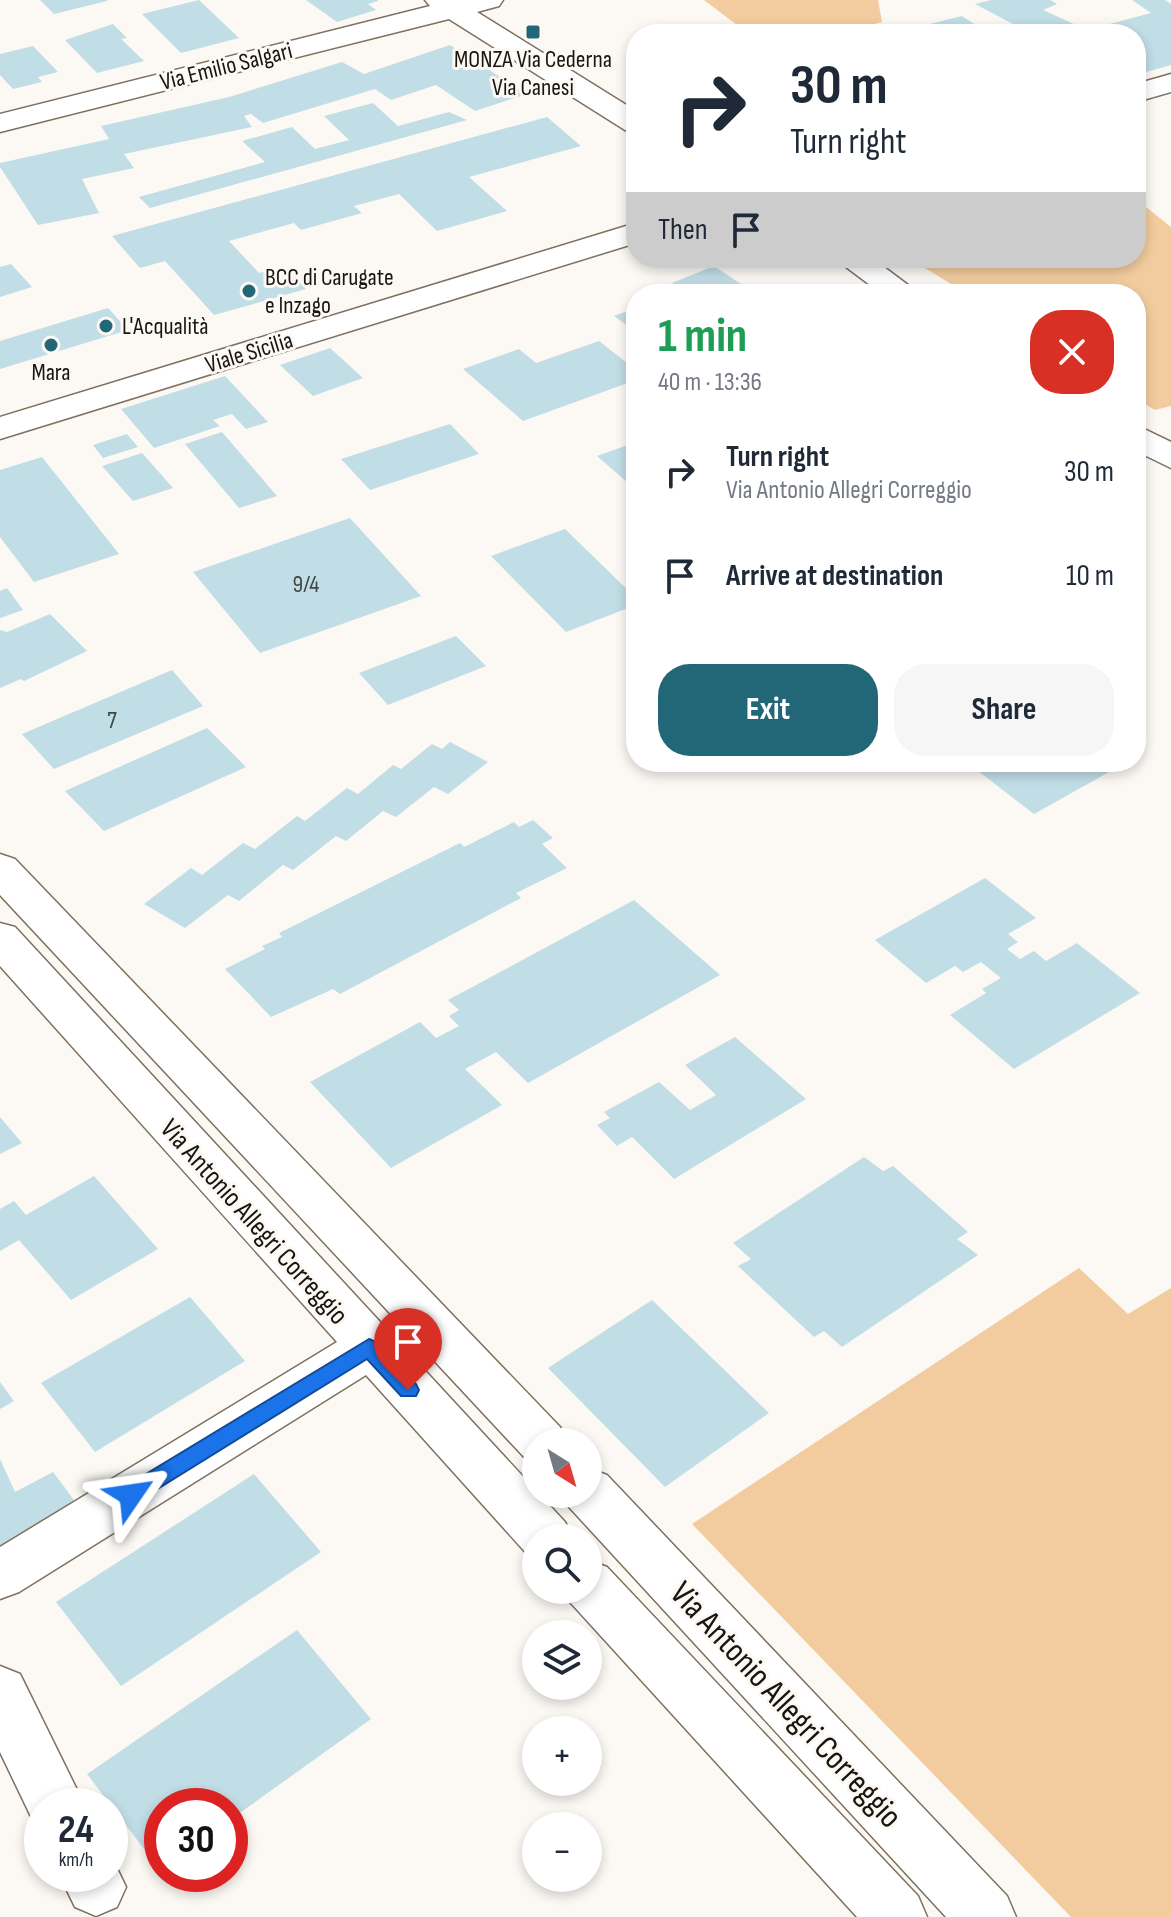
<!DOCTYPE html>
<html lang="en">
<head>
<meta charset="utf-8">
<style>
  :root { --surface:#fff; --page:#f6f6f7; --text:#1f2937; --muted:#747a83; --accent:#226777 }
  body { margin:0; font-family:"Sofia Sans Condensed",sans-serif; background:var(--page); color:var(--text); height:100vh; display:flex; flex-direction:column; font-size:30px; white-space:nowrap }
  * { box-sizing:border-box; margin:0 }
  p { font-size:26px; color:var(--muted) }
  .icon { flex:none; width:44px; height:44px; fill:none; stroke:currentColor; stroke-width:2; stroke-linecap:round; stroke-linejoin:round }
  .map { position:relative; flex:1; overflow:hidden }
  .side { position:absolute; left:626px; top:284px; width:520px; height:488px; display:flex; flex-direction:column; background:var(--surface); border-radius:32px; box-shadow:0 4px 12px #0003 }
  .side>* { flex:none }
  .hud { position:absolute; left:626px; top:24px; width:520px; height:244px; border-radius:32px; box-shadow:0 4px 12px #0003; background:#fff; color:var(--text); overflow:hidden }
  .needle { width:52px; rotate:143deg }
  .buttons { position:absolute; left:522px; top:1428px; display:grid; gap:16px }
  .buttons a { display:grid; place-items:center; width:80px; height:80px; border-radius:50%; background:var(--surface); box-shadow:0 4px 12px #0003; font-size:40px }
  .speed { position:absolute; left:24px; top:1788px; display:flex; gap:16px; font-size:40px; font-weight:700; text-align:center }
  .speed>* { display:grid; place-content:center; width:104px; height:104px; border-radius:50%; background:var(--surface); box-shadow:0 4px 12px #0003; line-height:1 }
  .speed small { font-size:20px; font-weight:400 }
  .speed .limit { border:12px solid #d22; background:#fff; color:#111 }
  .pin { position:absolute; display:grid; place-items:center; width:68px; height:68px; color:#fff; margin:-82px -34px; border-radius:50% 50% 50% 0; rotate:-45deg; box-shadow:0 0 8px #0007 }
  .pin .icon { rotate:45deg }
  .me { position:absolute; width:88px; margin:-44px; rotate:58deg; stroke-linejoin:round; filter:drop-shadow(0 0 6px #0008) }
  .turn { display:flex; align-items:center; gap:28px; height:168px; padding:0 32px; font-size:36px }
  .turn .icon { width:104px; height:104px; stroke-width:2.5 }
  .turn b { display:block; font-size:56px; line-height:68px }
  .then { display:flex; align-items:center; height:76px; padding:0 32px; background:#0003; gap:16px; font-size:30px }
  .round { display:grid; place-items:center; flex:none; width:84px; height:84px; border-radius:32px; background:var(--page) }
  .summary { display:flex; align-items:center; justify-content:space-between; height:136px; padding:0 32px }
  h1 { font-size:48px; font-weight:700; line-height:60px; color:#1e9e55 }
  .action { display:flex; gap:16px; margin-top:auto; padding:16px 32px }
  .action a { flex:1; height:92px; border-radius:32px; background:var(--accent); color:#fff; font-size:32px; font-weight:700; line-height:92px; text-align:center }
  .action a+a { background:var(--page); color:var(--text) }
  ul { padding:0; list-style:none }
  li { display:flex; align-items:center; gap:24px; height:104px; padding:0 32px }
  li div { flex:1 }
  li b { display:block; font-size:30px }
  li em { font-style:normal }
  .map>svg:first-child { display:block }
  .green { fill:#f2cc9e }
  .building { fill:#c1dde5 }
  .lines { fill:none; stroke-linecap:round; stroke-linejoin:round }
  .minor-casing { stroke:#7f705f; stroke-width:3 }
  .minor { fill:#fff; fill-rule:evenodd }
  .route { fill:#1a73e8; stroke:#114b97; stroke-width:2 }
  .poi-dot { fill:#226777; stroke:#fcf9f5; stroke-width:3 }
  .labels { text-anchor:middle; stroke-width:6; stroke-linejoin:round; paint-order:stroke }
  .far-poi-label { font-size:24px; fill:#1a140e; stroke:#fcf9f5 }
  .far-street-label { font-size:24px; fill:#1a140e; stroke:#fcf9f5 }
  .number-label { font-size:24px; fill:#444644 }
  .street-label { font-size:28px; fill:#1a140e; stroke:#fcf9f5 }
  .near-street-label { font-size:34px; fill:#1a140e; stroke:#fcf9f5 }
</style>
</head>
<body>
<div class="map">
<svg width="1171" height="1917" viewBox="0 0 1171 1917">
  <rect width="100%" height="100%" fill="#fcf9f5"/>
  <g class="green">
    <path d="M 704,0 L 878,0 L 882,22 L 867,26 L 876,34 L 749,34 Z"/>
    <path d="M 1136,199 L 1171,227 L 1171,406 L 1155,410 L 1136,399 L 1136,294 L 967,294 L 909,258 L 1136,258 Z"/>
    <path d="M 1079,1268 L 1128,1314 L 1171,1288 L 1171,1917 L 1071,1917 L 692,1524 Z"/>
  </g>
  <g class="building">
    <path d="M 40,0 L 107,0 L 107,1 L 54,14 Z"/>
    <path d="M 199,0 L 239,38 L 181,53 L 142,14 Z"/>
    <path d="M 306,0 L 378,0 L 378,1 L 368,4 L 376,10 L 337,22 Z"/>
    <path d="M 991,0 L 1050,0 L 1057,4 L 1043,10 L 1087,30 L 1151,13 L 1132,0 L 1165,0 L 1171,4 L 1171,65 L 1136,75 L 1136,34 L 1032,34 L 975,4 Z"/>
    <path d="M 962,16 L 990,34 L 914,34 L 909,29 Z"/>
    <path d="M 113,24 L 127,38 L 121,39 L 144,61 L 97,73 L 65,40 Z"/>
    <path d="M 450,45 L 527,94 L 475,111 L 436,85 L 391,100 L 375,89 L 263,123 L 251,114 L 244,116 L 252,127 L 124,154 L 134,168 L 82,179 L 99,213 L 38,225 L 0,167 L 0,163 L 109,139 L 101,126 L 229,97 L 342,62 L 364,74 Z"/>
    <path d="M 33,46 L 58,72 L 38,77 L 42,82 L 13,89 L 0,75 L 0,54 Z"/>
    <path d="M 373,103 L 398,126 L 449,112 L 467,120 L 150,208 L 139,197 L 265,162 L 242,141 L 292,127 L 315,149 L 349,140 L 324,116 Z"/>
    <path d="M 547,117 L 581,146 L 469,177 L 507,211 L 437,231 L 399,194 L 354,206 L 362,213 L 301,230 L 294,223 L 229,241 L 259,273 L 284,266 L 306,289 L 214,315 L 165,261 L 140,268 L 112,236 Z"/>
    <path d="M 11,264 L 32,287 L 0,297 L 0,267 Z"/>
    <path d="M 714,266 L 756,294 L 658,294 L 677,286 L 672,283 Z"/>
    <path d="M 108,308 L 128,330 L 0,369 L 0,341 Z"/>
    <path d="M 636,308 L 636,332 L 614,316 Z"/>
    <path d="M 599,341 L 636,370 L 636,380 L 523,421 L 463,369 L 519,349 L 536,363 Z"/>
    <path d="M 330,348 L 363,378 L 313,396 L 280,365 Z"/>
    <path d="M 225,376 L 268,422 L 246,429 L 232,414 L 213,420 L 220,426 L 154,448 L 121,409 Z"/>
    <path d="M 450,424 L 479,454 L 370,490 L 341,459 Z"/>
    <path d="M 222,432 L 277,496 L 239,508 L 185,444 Z"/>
    <path d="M 127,434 L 138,447 L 103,458 L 93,445 Z"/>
    <path d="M 636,442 L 636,490 L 597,456 Z"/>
    <path d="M 142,453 L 173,488 L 133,501 L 102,466 Z"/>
    <path d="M 42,457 L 119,554 L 34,582 L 0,537 L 0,470 Z"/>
    <path d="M 350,518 L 421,596 L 260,653 L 193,572 Z"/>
    <path d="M 565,529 L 636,598 L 636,605 L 566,632 L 491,556 Z"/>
    <path d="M 7,588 L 23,610 L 0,618 L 0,591 Z"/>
    <path d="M 50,614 L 87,651 L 24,681 L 21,679 L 0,688 L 0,630 L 7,632 Z"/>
    <path d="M 456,636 L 486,666 L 388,705 L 359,673 Z"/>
    <path d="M 172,670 L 203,706 L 54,769 L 22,734 Z"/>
    <path d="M 207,728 L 246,767 L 104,831 L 65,791 Z"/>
    <path d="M 450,742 L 488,762 L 448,794 L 434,787 L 396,817 L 383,811 L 346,841 L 336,836 L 293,870 L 283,865 L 239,901 L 228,895 L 185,928 L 144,904 L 191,868 L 202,875 L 243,843 L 255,849 L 297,816 L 305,821 L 347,788 L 358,794 L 393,765 L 401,769 L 432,744 L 442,749 Z"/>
    <path d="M 996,762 L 1127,762 L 1034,814 L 978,771 Z"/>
    <path d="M 533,820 L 553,838 L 542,844 L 567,868 L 516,893 L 521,898 L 340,994 L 333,989 L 271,1017 L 225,969 L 265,949 L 262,946 L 282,937 L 279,933 L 460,843 L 464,847 L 514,822 L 519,827 Z"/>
    <path d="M 985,878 L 1036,918 L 1008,934 L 1018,942 L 1007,949 L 1020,959 L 1034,951 L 1046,961 L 1077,943 L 1140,993 L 1014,1069 L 950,1015 L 986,993 L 982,989 L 1001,978 L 981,962 L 963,972 L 955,966 L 926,983 L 875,940 Z"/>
    <path d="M 634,900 L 720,975 L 528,1083 L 496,1052 L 465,1069 L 502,1105 L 391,1168 L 310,1082 L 420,1022 L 436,1038 L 459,1026 L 449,1016 L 459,1010 L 448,1000 Z"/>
    <path d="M 735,1037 L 806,1099 L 674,1179 L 632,1137 L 617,1146 L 597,1125 L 610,1118 L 604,1112 L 659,1082 L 690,1110 L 716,1095 L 685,1065 Z"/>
    <path d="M 0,1117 L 22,1143 L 0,1154 Z"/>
    <path d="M 864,1157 L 883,1171 L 893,1166 L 968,1232 L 957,1239 L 978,1255 L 842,1347 L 824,1331 L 814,1337 L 738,1266 L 751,1259 L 733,1243 Z"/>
    <path d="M 94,1176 L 158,1249 L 71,1300 L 19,1240 L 0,1251 L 0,1209 L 14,1201 L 26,1215 Z"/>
    <path d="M 190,1297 L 245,1361 L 95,1452 L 41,1383 Z"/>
    <path d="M 652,1300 L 769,1413 L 665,1487 L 548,1368 Z"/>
    <path d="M 0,1382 L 14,1401 L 0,1409 Z"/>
    <path d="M 0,1459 L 15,1492 L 53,1472 L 74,1500 L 0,1547 Z"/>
    <path d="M 254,1474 L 321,1552 L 121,1686 L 56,1602 Z"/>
    <path d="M 297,1630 L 371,1719 L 230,1820 L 230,1806 L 162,1806 L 160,1870 L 87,1774 Z"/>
  </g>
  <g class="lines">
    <g class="minor-casing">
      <g id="minor">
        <path d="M 425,0 L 503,0 L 499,6 L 477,12 L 636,111 L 636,133 L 625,130 L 449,19 L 0,132 L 0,114 L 430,6 Z"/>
        <path d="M 1171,74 L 1171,92 L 1136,102 L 1136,84 Z"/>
        <path d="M 636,223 L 636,243 L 0,439 L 0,417 Z"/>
        <path d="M 834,258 L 872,258 L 920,294 L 882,294 Z"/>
        <path d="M 1136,425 L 1171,442 L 1171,468 L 1136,451 Z"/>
        <path d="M 0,854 L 15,859 L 560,1427 L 568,1442 L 536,1442 L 536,1462 L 524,1457 L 0,895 Z"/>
        <path d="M 0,923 L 15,927 L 565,1522 L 573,1538 L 536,1538 L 536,1558 L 527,1554 L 366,1375 L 19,1592 L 0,1599 L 0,1547 L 337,1342 L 0,966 Z"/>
        <path d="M 588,1468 L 607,1475 L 1007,1896 L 1016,1917 L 946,1917 L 569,1507 L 563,1494 L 588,1494 Z"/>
        <path d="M 588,1560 L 607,1567 L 918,1896 L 927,1917 L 857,1917 L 569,1601 L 564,1590 L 588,1590 Z"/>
        <path d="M 0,1666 L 20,1674 L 85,1806 L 42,1806 L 42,1828 L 35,1825 L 0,1752 Z"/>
        <path d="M 110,1854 L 126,1887 L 117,1907 L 96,1916 L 75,1907 L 59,1874 L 110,1874 Z"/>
      </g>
    </g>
    <use href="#minor" class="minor"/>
  </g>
  <path class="route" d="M 369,1339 L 376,1342 L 416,1384 L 419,1390 L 416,1396 L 401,1396 L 367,1359 L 138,1501 L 123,1501 L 120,1495 L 123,1488 Z"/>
  <g class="poi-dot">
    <rect x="525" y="24" width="16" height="16" rx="4"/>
    <circle cx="249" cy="291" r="8"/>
    <circle cx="106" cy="326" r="8"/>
    <circle cx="51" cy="345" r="8"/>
  </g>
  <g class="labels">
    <g class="far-poi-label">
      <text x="533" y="67">MONZA Via Cederna<tspan x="533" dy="28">Via Canesi</tspan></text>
      <text x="265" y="285" text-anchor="start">BCC di Carugate<tspan x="265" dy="28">e Inzago</tspan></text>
      <text x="122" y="334" text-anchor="start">L'Acqualità</text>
      <text x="51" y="380">Mara</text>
    </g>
    <g class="far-street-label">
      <text transform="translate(226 66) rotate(-14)" y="8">Via Emilio Salgari</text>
      <text transform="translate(249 352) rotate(-17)" y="8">Viale Sicilia</text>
    </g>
    <g class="number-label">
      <text x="306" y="592">9/4</text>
      <text x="112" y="728">7</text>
    </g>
    <g class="street-label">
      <text transform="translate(255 1221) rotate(48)" y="10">Via Antonio Allegri Correggio</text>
    </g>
    <g class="near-street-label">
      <text transform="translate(787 1704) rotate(47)" y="12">Via Antonio Allegri Correggio</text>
    </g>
  </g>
</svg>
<div class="buttons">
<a><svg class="needle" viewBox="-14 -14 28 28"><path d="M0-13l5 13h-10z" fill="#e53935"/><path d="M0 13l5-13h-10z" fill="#747a83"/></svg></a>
<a><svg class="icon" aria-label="search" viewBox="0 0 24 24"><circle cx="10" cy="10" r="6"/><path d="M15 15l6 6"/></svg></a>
<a><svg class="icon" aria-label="layers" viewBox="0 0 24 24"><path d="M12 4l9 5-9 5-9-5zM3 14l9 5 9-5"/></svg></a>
<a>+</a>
<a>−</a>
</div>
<div class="speed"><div>24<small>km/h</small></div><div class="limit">30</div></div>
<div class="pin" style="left:408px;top:1390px;background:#d93025"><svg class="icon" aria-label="arrive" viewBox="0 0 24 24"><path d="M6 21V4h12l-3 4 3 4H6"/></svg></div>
<svg class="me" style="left:131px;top:1495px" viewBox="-20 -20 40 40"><path d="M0-17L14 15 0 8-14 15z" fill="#1a73e8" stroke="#fff" stroke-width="4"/></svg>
<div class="hud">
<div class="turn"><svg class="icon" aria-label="right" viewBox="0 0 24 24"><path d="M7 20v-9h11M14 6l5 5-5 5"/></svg><div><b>30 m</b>Turn right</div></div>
<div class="then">Then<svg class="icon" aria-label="arrive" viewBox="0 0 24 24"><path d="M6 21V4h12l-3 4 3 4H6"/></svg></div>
</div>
<section class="side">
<div class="summary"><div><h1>1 min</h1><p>40 m · 13:36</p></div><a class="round" style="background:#d93025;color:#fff"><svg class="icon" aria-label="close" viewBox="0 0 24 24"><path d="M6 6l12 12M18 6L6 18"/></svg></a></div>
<ul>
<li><svg class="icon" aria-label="right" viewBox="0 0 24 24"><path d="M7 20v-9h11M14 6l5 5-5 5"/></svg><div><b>Turn right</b><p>Via Antonio Allegri Correggio</p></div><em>30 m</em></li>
<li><svg class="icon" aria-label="arrive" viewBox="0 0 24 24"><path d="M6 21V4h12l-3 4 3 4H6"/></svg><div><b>Arrive at destination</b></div><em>10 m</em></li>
</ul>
<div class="action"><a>Exit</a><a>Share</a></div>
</section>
</div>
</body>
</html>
